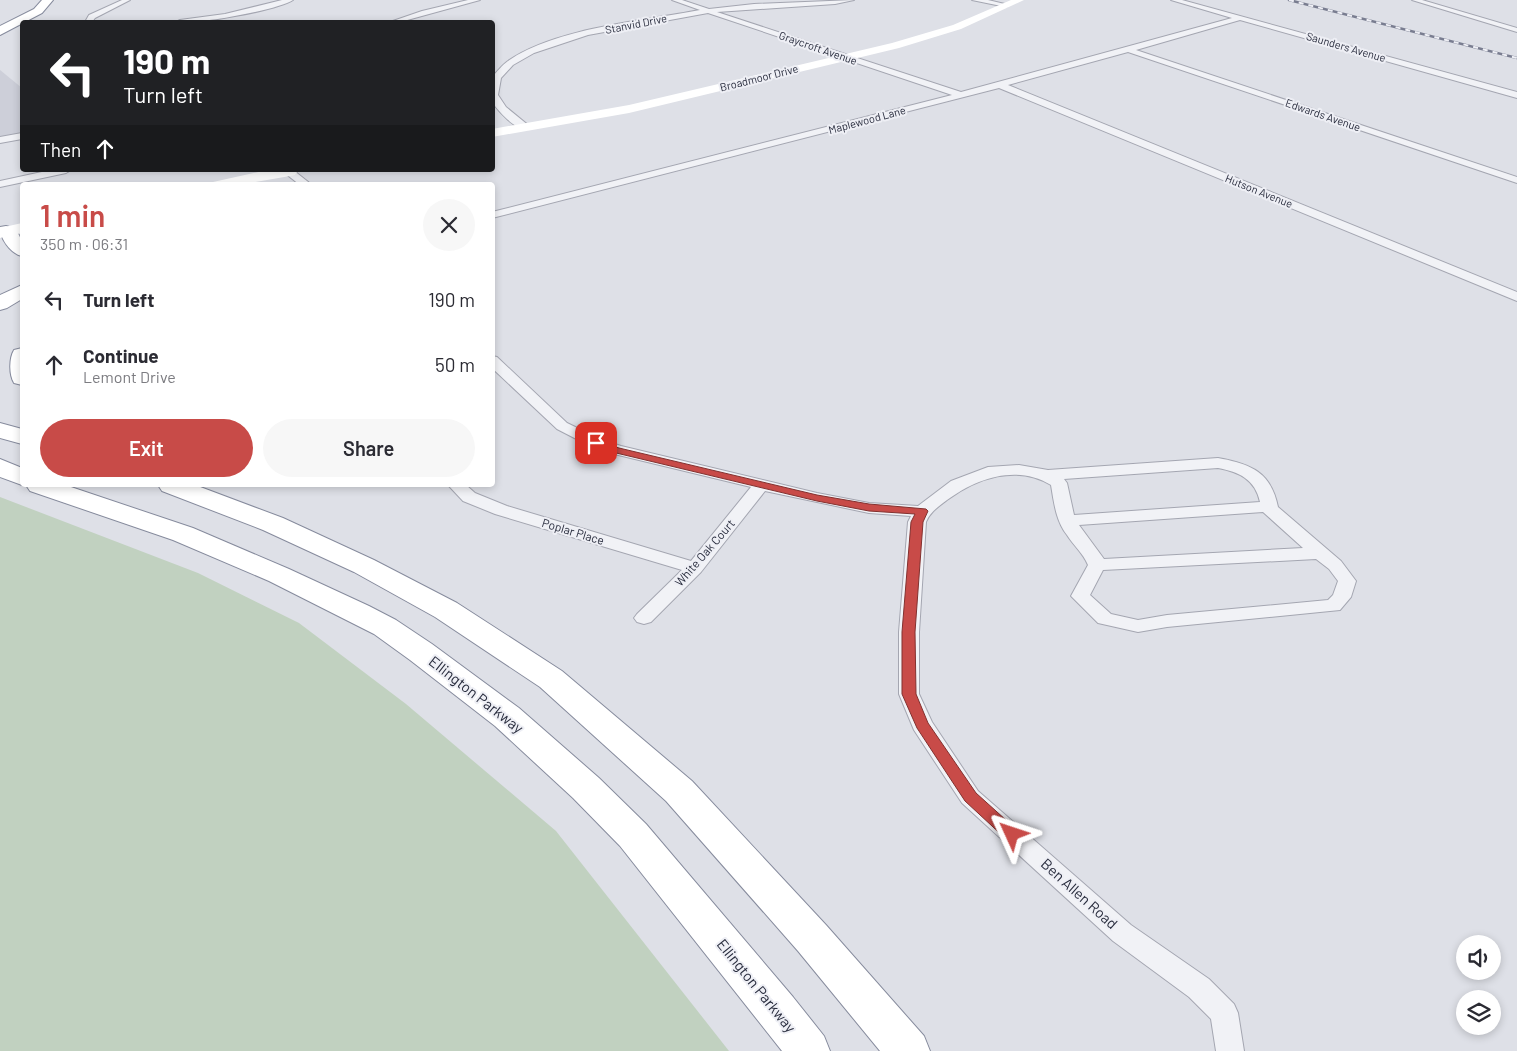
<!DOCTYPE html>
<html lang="en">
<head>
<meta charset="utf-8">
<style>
  :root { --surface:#fff; --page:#f7f7f7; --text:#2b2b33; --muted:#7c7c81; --accent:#c84b48 }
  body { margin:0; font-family:Barlow,sans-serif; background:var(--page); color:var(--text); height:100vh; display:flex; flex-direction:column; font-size:19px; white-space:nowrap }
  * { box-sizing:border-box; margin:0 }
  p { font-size:16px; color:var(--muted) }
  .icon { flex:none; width:28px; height:28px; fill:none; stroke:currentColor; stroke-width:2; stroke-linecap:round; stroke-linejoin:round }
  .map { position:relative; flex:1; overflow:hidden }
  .drawer { position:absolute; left:20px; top:182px; width:475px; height:305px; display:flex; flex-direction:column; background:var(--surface); border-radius:5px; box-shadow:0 2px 8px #0003 }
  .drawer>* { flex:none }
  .top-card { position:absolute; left:20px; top:20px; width:475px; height:152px; border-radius:5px; box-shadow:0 2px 8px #0003; background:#202124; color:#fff; overflow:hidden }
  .controls { position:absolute; left:1456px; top:935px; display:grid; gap:10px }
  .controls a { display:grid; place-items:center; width:45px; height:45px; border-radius:50%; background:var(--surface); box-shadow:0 2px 8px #0003; font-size:25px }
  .pin { position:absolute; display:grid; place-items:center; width:42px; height:42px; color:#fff; margin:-21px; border-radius:10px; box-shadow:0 2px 8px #0006 }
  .me { position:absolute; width:55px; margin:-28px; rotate:312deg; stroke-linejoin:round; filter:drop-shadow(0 0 4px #0008) }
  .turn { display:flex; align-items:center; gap:18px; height:105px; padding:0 20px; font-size:22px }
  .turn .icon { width:65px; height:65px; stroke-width:2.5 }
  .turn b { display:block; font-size:35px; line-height:42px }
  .then { display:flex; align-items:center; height:48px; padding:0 20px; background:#0003; gap:10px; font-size:19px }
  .round { display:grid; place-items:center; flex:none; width:52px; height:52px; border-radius:26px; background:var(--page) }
  .headline { display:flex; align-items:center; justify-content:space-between; height:85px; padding:0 20px }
  h1 { font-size:30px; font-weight:600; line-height:38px; color:var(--accent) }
  .button { display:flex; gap:10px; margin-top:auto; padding:10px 20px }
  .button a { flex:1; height:58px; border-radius:30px; background:var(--accent); color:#fff; font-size:20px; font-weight:600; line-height:58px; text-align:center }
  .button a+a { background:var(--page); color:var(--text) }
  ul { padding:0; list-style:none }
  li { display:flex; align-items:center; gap:15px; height:65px; padding:0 20px }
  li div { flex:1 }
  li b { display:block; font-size:19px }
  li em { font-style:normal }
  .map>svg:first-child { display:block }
  .built { fill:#cdcfd9 }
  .green { fill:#c1d1c0 }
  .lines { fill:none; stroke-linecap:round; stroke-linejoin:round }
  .street-casing { stroke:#a4a6b1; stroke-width:2 }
  .highway-casing { stroke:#868b9d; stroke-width:2 }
  .street { fill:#f1f2f6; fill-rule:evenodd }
  .secondary { fill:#fff; fill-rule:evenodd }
  .highway { fill:#fff; fill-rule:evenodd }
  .rail-casing { stroke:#797d90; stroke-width:2.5 }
  .rail { stroke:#eeeff5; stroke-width:2; stroke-dasharray:5; stroke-linecap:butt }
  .route { fill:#c84b48; stroke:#82312f }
  .labels { text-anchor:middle; stroke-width:4; stroke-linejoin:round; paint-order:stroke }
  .far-street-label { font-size:11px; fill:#282c3d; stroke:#eeeff5 }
  .street-label { font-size:12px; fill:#282c3d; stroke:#eeeff5 }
  .near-street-label { font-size:15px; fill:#282c3d; stroke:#eeeff5 }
</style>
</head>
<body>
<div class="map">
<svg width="1517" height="1051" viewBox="0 0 1517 1051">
  <rect width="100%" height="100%" fill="#dee0e7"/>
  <path class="built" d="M 0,70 L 22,88 L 22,134 L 0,138 Z"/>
  <path class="green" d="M 0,497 L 198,573 L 299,623 L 406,704 L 556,831 L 729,1051 L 0,1051 Z"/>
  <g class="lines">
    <g class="street-casing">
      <g id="street">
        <path d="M 122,0 L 130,0 L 95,18 L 92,22 L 85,22 L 89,15 Z"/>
        <path d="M 282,0 L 293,0 C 278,10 196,25 176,22 L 180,20 L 225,14 Z"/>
        <path d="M 468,0 L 480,0 L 400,22 L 390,22 L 422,11 Z"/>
        <path d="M 672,0 L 682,0 L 709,9 L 754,4 L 854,0 L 835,4 L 717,12 L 961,92 L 1232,18 L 1171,0 L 1182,0 L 1517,92 L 1517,98 L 1240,20 L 1136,50 L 1517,177 L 1517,183 L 1128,52 L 1008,85 L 1517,292 L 1517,301 L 999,88 L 492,218 L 492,212 L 952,95 L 708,13 L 588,35 L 534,53 L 513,65 L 501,78 L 498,95 L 506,107 L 528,125 L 528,129 C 516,131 499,112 492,102 L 492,77 C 497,72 502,65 508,61 C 555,28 643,21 700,10 Z"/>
        <path d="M 972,0 L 988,0 L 1009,5 L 1006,7 Z"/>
        <path d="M 1412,0 L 1422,0 L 1517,28 L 1517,32 Z"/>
        <path d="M 22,133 L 22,139 L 0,143 L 0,137 Z"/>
        <path d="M 51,170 L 71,170 L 66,173 L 0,187 L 0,181 Z"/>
        <path d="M 281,170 L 293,170 L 312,185 L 300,185 Z"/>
        <path d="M 492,356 L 497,357 L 567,423 L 602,440 L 621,446 L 817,493 L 869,503 L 918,506 L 951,481 L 988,467 L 1019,465 L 1048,470 L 1218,458 C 1251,464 1271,472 1278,507 L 1341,561 L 1356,581 L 1351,597 L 1340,610 L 1167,627 L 1138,632 L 1098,623 L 1071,596 L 1088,565 C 1083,553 1074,546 1067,535 C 1056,521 1054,503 1051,485 C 1017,464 977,478 947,500 C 938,507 930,512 926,522 L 919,632 L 919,694 L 932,722 L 978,791 L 1131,925 L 1209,979 L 1234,1004 L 1238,1013 L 1244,1051 L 1216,1051 L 1211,1019 L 1189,997 L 1113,941 L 962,803 L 914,730 L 899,694 L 899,632 L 908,522 L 911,516 L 869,513 L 765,491 L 701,572 L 651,622 L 644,624 L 637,622 L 634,618 L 637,614 L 682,570 L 495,514 L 463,501 L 448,485 L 466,485 L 475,493 L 507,506 L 691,561 L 751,487 L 610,453 L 590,446 L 557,429 L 492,368 ZM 1218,468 C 1239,472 1255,479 1260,502 L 1074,515 L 1067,483 L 1064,479 ZM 1263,512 L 1303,548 L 1104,559 L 1079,525 ZM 1316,559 L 1329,569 L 1338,581 L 1333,595 L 1328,600 L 1167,615 L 1138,620 L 1111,614 L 1090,595 L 1103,570 Z"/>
      </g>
    </g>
    <g class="highway-casing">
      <g id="highway">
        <path d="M 42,0 L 53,0 L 42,13 L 0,35 L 0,26 L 34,9 Z"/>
        <path d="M 6,226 C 22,229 22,243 22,256 C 11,254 0,239 0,227 Z"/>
        <path d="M 22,285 L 22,299 L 7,308 L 0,310 L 0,295 Z"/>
        <path d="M 22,348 L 22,385 L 14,383 C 9,375 9,358 14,350 Z"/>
        <path d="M 0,423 L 22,429 L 22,444 L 0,438 Z"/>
        <path d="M 0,459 L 22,468 L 22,485 L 0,477 Z"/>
        <path d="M 26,485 L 65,485 L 193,528 L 289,569 L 369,606 L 396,620 L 432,644 L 519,708 L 599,778 L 646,824 L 793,997 L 824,1036 L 830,1051 L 782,1051 L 620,846 L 573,798 L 495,726 L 410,660 L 374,634 L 269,581 L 173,540 L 30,491 Z"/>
        <path d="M 158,485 L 195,485 L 283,518 L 374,560 L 457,603 L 562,671 L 692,781 L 826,925 L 924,1036 L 930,1051 L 880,1051 L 798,951 L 666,801 L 540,687 L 435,617 L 354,572 L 263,530 L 162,491 Z"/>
      </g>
    </g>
    <use href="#street" class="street"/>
    <g class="secondary">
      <path d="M 1011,0 L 1024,0 L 961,29 L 899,48 L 629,113 L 492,137 L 492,129 L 629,105 L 892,43 L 953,25 Z"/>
      <path d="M 296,170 L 297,172 L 295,175 L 290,176 L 238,185 L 210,185 L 213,182 L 263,171 Z"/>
      <path d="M 22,223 L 22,233 L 0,238 L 0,228 Z"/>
    </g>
    <use href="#highway" class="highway"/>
    <g class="rail-casing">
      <path id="rail" d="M 1289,0 L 1517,58"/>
    </g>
    <use href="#rail" class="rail"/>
  </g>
  <path class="route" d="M 596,440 L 619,448 L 817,495 L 869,504 L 926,509 L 928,511 L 923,522 L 915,632 L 916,694 L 928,723 L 976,793 L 1017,830 L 1019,834 L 1017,839 L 1012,840 L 1006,839 L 965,801 L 917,728 L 902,694 L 902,632 L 911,522 L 915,514 L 869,511 L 817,501 L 612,452 L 593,445 L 591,443 L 593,441 Z"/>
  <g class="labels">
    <g class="far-street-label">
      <text transform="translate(636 24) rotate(-11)" y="4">Stanvid Drive</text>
      <text transform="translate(1346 47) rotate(16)" y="4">Saunders Avenue</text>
      <text transform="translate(818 48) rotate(19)" y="4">Graycroft Avenue</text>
      <text transform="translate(759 78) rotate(-14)" y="4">Broadmoor Drive</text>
      <text transform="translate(1323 115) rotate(19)" y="4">Edwards Avenue</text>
      <text transform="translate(867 120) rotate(-15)" y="4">Maplewood Lane</text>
      <text transform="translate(1259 191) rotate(22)" y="4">Hutson Avenue</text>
    </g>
    <g class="street-label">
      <text transform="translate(573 532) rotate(17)" y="4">Poplar Place</text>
      <text transform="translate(705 553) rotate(-49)" y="4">White Oak Court</text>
    </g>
    <g class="near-street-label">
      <text transform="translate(476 695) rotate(38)" y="5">Ellington Parkway</text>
      <text transform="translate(1079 894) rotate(42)" y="5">Ben Allen Road</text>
      <text transform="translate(756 986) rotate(51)" y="5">Ellington Parkway</text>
    </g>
  </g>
</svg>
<div class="controls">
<a><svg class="icon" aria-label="sound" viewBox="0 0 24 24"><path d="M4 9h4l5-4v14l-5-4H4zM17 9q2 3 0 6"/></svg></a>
<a><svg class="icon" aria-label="layers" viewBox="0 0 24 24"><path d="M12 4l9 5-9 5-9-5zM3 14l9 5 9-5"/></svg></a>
</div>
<div class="pin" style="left:596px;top:443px;background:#d93025"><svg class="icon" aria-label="arrive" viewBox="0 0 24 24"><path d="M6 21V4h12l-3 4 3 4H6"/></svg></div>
<svg class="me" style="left:1012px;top:834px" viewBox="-20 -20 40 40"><path d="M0-17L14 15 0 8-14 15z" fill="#c84b48" stroke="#fff" stroke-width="4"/></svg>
<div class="top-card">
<div class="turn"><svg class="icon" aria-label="left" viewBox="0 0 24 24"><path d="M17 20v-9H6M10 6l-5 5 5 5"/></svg><div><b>190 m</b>Turn left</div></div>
<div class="then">Then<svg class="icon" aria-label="ahead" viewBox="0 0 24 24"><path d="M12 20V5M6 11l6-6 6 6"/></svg></div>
</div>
<section class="drawer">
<div class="headline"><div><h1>1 min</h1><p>350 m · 06:31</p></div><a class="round"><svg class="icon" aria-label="close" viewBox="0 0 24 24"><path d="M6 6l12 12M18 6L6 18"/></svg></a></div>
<ul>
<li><svg class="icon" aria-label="left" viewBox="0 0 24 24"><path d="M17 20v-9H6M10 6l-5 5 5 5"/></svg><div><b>Turn left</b></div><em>190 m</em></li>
<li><svg class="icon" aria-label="ahead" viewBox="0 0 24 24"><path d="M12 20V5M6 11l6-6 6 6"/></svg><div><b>Continue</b><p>Lemont Drive</p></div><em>50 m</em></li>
</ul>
<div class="button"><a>Exit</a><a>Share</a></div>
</section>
</div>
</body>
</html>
